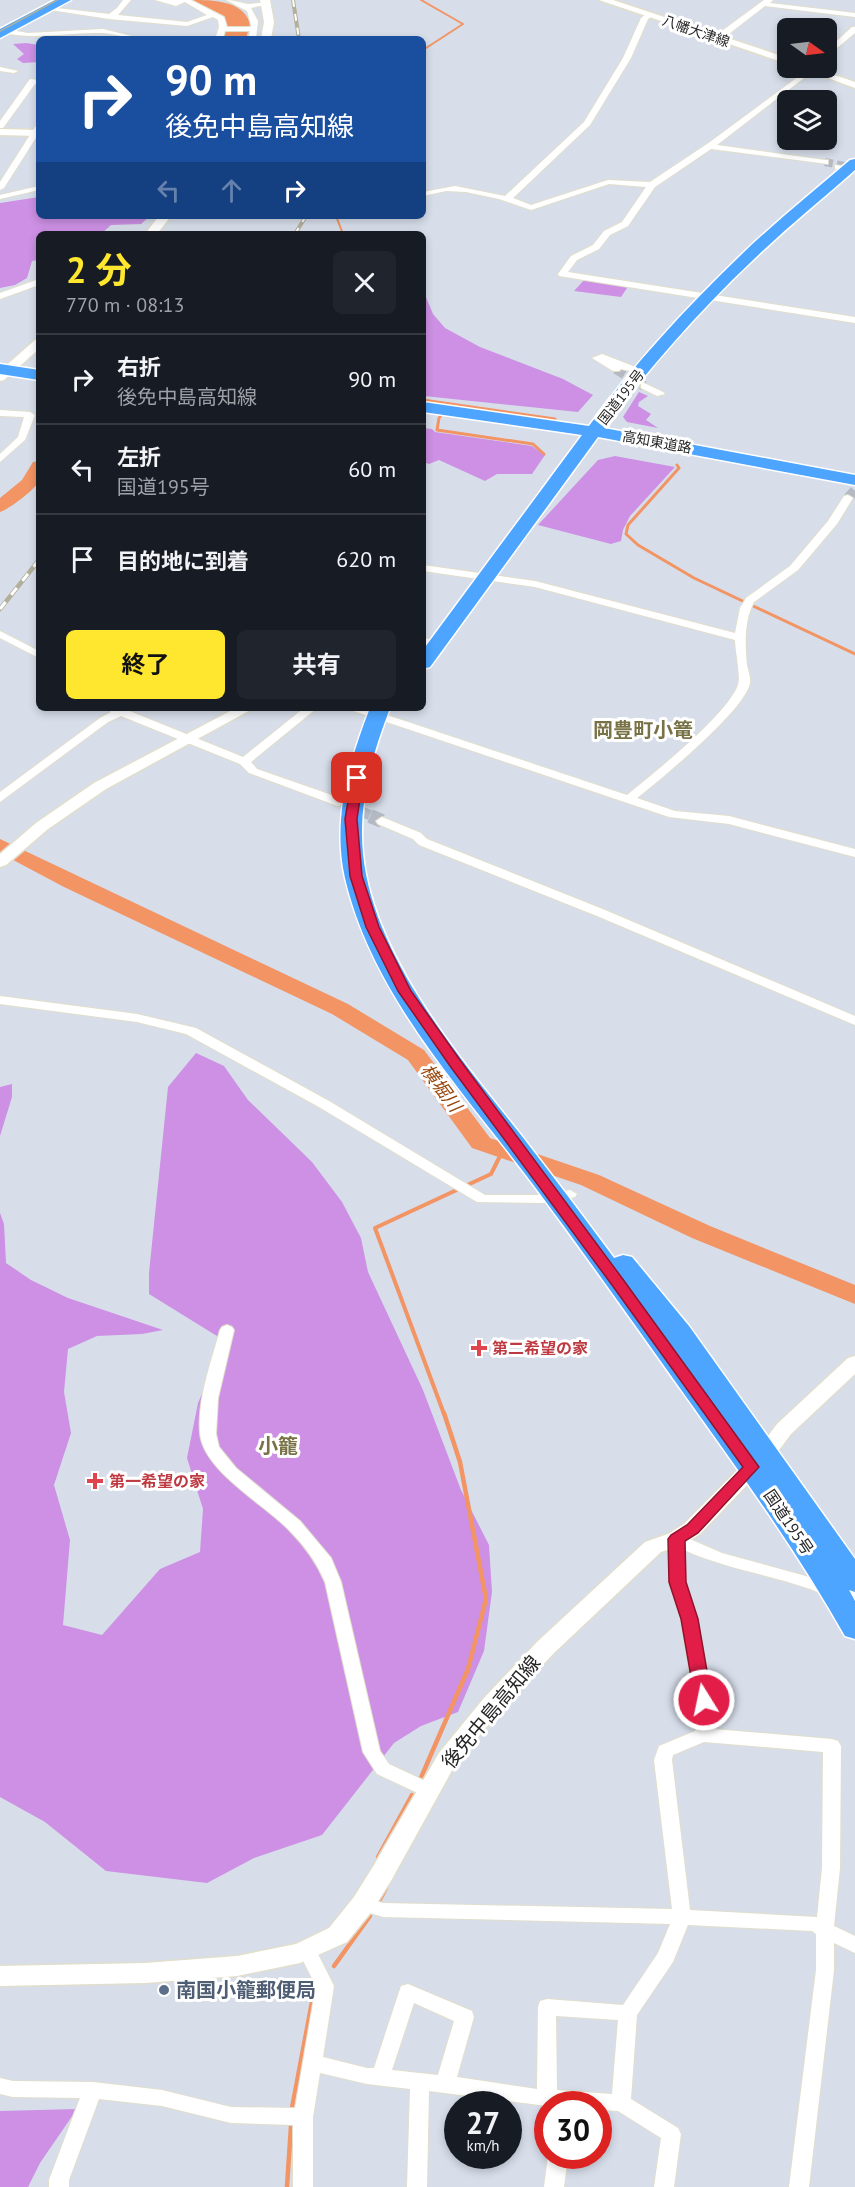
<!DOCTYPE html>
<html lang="ja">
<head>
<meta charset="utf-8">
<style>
  :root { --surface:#171b24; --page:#20242c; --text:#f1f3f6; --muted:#9ea1a6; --line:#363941; --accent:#ffe72f }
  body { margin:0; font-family:"PT Sans","Noto Sans JP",sans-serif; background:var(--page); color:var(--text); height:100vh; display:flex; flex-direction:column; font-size:22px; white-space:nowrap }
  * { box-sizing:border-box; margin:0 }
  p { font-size:20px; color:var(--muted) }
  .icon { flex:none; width:33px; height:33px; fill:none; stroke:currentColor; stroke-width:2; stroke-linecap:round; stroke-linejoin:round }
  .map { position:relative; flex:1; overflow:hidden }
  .drawer { position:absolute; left:36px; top:231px; width:390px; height:480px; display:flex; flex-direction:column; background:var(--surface); border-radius:9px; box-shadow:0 3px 9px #0003 }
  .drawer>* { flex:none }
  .top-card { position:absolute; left:36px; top:36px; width:390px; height:183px; border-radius:9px; box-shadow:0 3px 9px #0003; background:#1a4fa0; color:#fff; overflow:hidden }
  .needle { width:39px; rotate:104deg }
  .controls { position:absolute; left:777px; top:18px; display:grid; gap:12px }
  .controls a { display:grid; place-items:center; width:60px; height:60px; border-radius:9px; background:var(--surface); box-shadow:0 3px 9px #0003; font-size:30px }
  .speed { position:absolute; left:444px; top:2091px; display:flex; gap:12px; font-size:30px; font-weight:700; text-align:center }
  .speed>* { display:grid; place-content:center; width:78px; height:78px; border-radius:50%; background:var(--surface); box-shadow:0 3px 9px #0003; line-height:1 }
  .speed small { font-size:15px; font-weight:400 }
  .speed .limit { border:9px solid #d22; background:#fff; color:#111 }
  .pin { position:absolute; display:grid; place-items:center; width:51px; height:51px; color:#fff; margin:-26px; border-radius:12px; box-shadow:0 3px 9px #0006 }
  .me { position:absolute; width:66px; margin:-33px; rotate:350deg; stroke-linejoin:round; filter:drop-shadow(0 0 4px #0008) }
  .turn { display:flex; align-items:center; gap:21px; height:126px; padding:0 30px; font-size:27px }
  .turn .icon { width:78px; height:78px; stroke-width:2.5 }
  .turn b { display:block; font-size:42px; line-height:51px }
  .lanes { display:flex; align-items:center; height:57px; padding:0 30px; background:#0003; justify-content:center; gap:30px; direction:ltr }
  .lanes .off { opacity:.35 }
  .round { display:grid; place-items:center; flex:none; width:63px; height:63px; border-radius:9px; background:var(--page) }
  .headline { display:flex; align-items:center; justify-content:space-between; height:102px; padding:0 30px }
  h1 { font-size:36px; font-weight:700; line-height:45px; color:var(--accent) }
  .primary-button { display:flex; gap:12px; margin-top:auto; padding:12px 30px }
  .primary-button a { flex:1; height:69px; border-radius:9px; background:var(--accent); color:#111; font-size:24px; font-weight:700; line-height:69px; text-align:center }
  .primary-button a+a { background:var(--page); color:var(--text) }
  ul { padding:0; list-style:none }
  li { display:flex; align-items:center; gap:18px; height:90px; padding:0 30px; border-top:2px solid var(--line) }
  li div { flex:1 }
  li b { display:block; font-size:22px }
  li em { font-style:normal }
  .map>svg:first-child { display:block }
  .green { fill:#cd90e4 }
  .water { fill:#f29464 }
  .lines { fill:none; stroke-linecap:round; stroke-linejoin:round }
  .stream-far3 { stroke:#f29464; stroke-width:2 }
  .stream-far2 { stroke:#f29464; stroke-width:3 }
  .stream-far1 { stroke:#f29464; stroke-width:4 }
  .stream { stroke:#f29464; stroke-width:4.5 }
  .river { fill:#f29464; fill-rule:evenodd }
  .street-tunnel-far2 { stroke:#b4b9c3; stroke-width:8; stroke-dasharray:8 4; stroke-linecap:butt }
  .street-tunnel-far1 { stroke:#b4b9c3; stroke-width:10; stroke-dasharray:10 5; stroke-linecap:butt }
  .street-tunnel { stroke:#b4b9c3; stroke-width:14; stroke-dasharray:14 7; stroke-linecap:butt }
  .street-casing { stroke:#e1decc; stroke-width:2 }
  .secondary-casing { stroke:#e1decc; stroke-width:3 }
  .highway-casing { stroke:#fff; stroke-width:3 }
  .street { fill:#fff; fill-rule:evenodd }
  .secondary { fill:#fff; fill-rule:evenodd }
  .highway { fill:#4da5ff; fill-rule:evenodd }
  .tram { stroke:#b2b09a; stroke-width:1.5 }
  .rail-far1-casing { stroke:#b2b09a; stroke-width:4 }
  .rail-casing { stroke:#b2b09a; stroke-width:4.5 }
  .rail-far1 { stroke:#fff; stroke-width:2; stroke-dasharray:7; stroke-linecap:butt }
  .rail { stroke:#fff; stroke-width:3; stroke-dasharray:9; stroke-linecap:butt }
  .route { fill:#e11d48; stroke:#92132f; stroke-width:1.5 }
  .health-dot { fill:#e0444e; stroke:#fff; stroke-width:2 }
  .service-dot { fill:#5c6f8a; stroke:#fff; stroke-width:2 }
  .labels { text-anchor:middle; stroke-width:6; stroke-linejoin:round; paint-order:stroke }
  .far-street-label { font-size:14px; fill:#262626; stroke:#fff }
  .health-label { font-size:16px; font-weight:bold; fill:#be3a42; stroke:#fff; text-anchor:start }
  .street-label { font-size:16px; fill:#262626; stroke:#fff }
  .water-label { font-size:18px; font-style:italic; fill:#994408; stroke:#fff }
  .quarter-label { font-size:20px; font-weight:bold; fill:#787246; stroke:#fff }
  .near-street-label { font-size:20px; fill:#262626; stroke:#fff }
  .near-service-label { font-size:20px; font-weight:bold; fill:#4e5e75; stroke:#fff; text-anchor:start }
</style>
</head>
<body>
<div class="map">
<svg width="855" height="2187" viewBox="0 0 855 2187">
  <rect width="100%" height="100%" fill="#d7deea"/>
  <g class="green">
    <path d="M 26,43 L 39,45 L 39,62 L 23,63 L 17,59 L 24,54 L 13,44 Z"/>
    <path d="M 39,197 L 39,216 L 150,216 L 141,224 L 111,225 L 101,234 L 39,234 L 39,260 L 32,261 L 27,278 L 15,285 L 0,288 L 0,203 Z"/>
    <path d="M 585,279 L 629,285 L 621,297 L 574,291 Z"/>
    <path d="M 423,290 L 433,314 L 445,328 L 480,347 L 563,379 L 593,395 L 578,412 L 424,396 Z"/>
    <path d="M 639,392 L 648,396 L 639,402 L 638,406 L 651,414 L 646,420 L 658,428 L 627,422 L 623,417 Z"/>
    <path d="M 423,428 L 432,429 L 435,432 L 532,446 L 545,455 L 532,474 L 497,474 L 485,481 L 439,460 L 429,464 L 423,462 Z"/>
    <path d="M 615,456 L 675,467 L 630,516 L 623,530 L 621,541 L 611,544 L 538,525 L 598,460 Z"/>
    <path d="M 196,1053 L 224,1066 L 248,1100 L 312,1162 L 342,1202 L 361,1238 L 368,1272 L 423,1390 L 461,1490 L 489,1545 L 492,1592 L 484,1651 L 458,1712 L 421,1726 L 394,1743 L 322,1835 L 254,1858 L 207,1883 L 106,1871 L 45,1822 L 0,1797 L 0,1213 L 4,1224 L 6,1263 L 31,1280 L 68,1298 L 163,1330 L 142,1334 L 97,1336 L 68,1349 L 64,1392 L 71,1433 L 54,1485 L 70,1540 L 63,1625 L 102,1635 L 160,1569 L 200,1552 L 203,1509 L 187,1458 L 198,1403 L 225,1341 L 149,1294 L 149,1273 L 168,1087 Z"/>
    <path d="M 12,1084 L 12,1097 L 0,1136 L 0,1087 Z"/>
    <path d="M 77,2109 L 40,2163 L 28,2187 L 0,2187 L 0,2111 Z"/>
  </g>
  <path class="water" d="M 192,0 C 212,0 242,0 250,23 L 246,39 L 223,39 L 227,25 L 222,15 Z"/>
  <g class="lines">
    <g class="stream-far3">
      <path d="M 421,0 L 463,24 L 423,50"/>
      <path d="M 336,216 L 343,234"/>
    </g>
    <g class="stream-far2">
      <path d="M 423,400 L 555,419"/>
      <path d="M 449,404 L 439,418 L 437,430 L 533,444 L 544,454"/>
      <path d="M 628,430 L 667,439"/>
      <path d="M 677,465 L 679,468 L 628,525 L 626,534 L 638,545 L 694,578 L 855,654"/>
    </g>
    <path class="stream-far1" d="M 444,1414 L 375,1228 L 491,1174 L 502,1152"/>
    <g class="stream">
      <path d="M 420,1780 L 468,1669 L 486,1599 L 460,1462 L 444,1413"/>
      <path d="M 380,1861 L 378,1857 L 412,1795"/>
      <path d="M 378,1903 L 386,1888"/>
      <path d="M 334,1966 L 370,1916"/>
      <path d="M 292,2108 L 315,1986"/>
      <path d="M 287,2187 L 291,2126"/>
    </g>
    <g class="river">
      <path d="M 39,461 C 39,467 41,475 39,481 C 36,489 8,510 0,512 L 0,498 L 22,480 L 33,462 Z"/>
      <path d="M 0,839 L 348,1004 L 424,1050 L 490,1138 L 599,1175 L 710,1226 L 855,1285 L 855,1304 L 692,1238 L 581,1185 L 472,1148 L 408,1060 L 332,1014 L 64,887 L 0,853 Z"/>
    </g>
    <path class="street-tunnel-far2" d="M 825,162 L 855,168"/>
    <g class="street-tunnel-far1">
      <path d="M 616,369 L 644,386"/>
      <path d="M 848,498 L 855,490"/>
      <path d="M 347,805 L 374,817"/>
    </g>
    <path class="street-tunnel" d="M 370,816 L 382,821"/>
    <g class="street-casing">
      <g id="street">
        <path d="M 123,0 L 131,0 L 118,15 L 187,22 L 207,15 L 185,2 L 176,6 L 155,0 L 191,0 L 224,17 L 227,27 L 251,27 L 251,25 L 247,11 L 226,0 C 234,0 241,3 248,4 C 256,4 263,1 270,4 L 251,8 L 258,21 L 256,39 L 248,39 L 250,31 L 225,31 L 223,39 L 215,39 L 219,27 L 218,20 L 213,17 L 187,26 L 109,19 L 44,9 L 48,7 L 109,14 L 117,8 Z"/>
        <path d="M 764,0 L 773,0 L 770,3 L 855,13 L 855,17 L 765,6 L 721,40 L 715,40 L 715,36 Z"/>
        <path d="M 647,13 L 654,15 L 648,19 L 631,58 L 590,125 L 513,198 L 531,205 L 608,180 L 650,182 L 710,142 L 810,68 L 817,68 L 717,145 L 825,160 L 828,160 L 828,164 L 711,149 L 655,187 L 628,226 L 610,235 L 599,249 L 577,260 L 568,272 L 855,317 L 855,323 L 559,276 L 558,274 L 571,256 L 593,245 L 604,231 L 622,222 L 646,187 L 609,184 L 531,210 L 499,199 L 466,192 L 446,191 L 423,196 L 423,192 L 455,186 L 505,196 L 584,122 L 623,58 L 641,18 Z"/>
        <path d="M 852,27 L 855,27 L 855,33 L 826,57 L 826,51 Z"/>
        <path d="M 6,29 L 28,33 L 103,29 L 144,39 C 129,39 116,34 102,33 C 68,32 37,40 3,33 L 3,29 Z"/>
        <path d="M 0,67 L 18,71 L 14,73 L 0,71 Z"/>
        <path d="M 30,79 L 39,80 L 39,84 L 35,84 L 3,128 L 0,128 L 0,121 Z"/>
        <path d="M 39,125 L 39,133 L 4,188 L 0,190 L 0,182 L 35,127 Z"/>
        <path d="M 835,165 L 855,168 L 855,172 L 835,169 Z"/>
        <path d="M 39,186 L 39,190 L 0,199 L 0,195 Z"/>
        <path d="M 39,279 L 39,285 L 0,299 L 0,293 Z"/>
        <path d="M 602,354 L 633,366 L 635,368 L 630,371 L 621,369 L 619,371 L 613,371 L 592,358 Z"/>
        <path d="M 644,383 L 663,392 L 665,394 L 657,396 L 641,388 L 641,384 Z"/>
        <path d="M 0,410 L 30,412 L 35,415 L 25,440 L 0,462 L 0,454 L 18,437 L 24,417 L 0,416 Z"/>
        <path d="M 848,495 L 853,498 L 837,524 L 798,570 L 754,602 C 744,621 745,644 747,665 C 748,670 751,678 750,683 C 746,709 660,780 637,798 L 675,811 L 729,816 L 855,849 L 855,857 L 729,824 L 669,817 L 351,710 L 349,708 L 366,708 L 627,795 C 654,773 727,715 738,685 C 741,677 735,650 735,640 L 535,587 L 423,571 L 423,565 L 535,581 L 735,633 L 740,608 L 746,598 L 790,566 L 828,521 L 844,496 Z"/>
        <path d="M 0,631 L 39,651 L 39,658 L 0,638 Z"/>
        <path d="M 106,708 L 122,708 L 243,757 L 304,708 L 317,708 L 251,762 L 257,769 L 343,799 L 345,802 L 339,806 L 335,805 L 249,773 L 240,764 L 121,716 L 108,722 L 0,802 L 0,792 L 100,718 L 111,712 Z"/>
        <path d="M 382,817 L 421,833 L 427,839 L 605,910 L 855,1016 L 855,1025 L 597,916 L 419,845 L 413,839 L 378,824 L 376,821 Z"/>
        <path d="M 0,996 L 137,1014 L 196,1028 L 329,1101 L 485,1195 L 546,1195 L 570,1190 L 577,1194 L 575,1197 L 546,1203 L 477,1202 L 319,1107 L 186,1034 L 137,1022 L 0,1004 Z"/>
        <path d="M 227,1325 L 232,1327 L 234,1330 L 218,1398 L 216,1434 L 219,1447 L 236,1468 L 300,1521 L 331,1558 L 341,1582 L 380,1751 L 389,1764 L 434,1785 L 437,1790 L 434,1795 L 428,1797 L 422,1795 L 377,1774 L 363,1752 L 325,1582 C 316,1561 305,1546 289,1530 C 264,1504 204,1471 200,1434 C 197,1399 211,1363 220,1330 L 222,1327 Z"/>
        <path d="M 676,1533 L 722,1553 L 820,1580 L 841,1590 L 855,1591 L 855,1603 C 831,1602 828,1595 807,1588 C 766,1574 724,1568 684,1550 L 685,1582 L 697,1619 L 716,1720 L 713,1729 L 832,1739 L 838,1741 L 841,1746 L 840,1868 L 834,1926 L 855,1936 L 855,1953 L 834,1943 L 834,1970 L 809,2187 L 789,2187 L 816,1970 L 816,1934 L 812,1931 L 688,1925 L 673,1962 L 637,2015 L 631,2099 L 678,2128 L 681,2134 L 674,2187 L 654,2187 L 661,2138 L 618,2111 L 598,2110 L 598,2104 L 548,2104 L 547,2106 L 429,2091 L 427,2187 L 407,2187 L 410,2089 L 367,2084 L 320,2073 L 313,2117 L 313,2187 L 293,2187 L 293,2125 L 231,2123 L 162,2106 L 99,2099 L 69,2180 L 69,2187 L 49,2187 L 49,2180 L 80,2098 L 13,2097 L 0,2094 L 0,2078 L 13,2081 L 93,2082 L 162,2090 L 231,2107 L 295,2108 L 316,1986 L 298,1951 L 300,1946 L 307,1943 L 314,1946 L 334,1986 L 323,2057 L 367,2068 L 374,2068 L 399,1992 L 401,1986 L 408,1984 L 472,2011 L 474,2017 L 457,2077 L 537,2089 L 538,2007 L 540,2001 L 547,1999 L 623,2005 L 658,1953 L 670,1924 L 383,1917 L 357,1909 L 354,1904 L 357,1899 L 363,1897 L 383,1903 L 672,1909 L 654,1760 L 659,1746 L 695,1731 L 698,1720 L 681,1619 L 669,1582 L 668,1539 L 670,1535 ZM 704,1742 L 823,1752 L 822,1868 L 817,1917 L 690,1910 L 672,1760 L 673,1755 ZM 414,2003 L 454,2021 L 438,2075 L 392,2070 ZM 556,2016 L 618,2020 L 612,2094 L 557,2090 Z"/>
        <path d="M 548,2156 L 568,2156 L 564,2187 L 544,2187 Z"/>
      </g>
    </g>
    <g class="secondary-casing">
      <g id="secondary">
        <path d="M 260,0 L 270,0 L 274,22 L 271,39 L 261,39 L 264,22 Z"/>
        <path d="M 599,0 L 613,0 L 788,58 L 788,64 Z"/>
        <path d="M 801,68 L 814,68 L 855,82 L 855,88 Z"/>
        <path d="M 0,129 L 39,130 L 39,136 L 0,135 Z"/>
        <path d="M 159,216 L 171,216 L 157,234 L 145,234 Z"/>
        <path d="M 39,339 L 39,349 L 4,380 L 0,381 L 0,371 L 35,340 Z"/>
        <path d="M 423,638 L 441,641 L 443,644 L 436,648 L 423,646 Z"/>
        <path d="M 236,708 L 254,708 L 106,789 L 48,829 L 6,865 L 0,867 L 0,854 L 36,823 L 94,783 Z"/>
        <path d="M 855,1356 L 855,1374 L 791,1434 L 773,1458 L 700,1534 L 684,1544 L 661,1552 L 554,1653 L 500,1710 L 455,1765 L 392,1879 L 372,1911 L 347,1942 L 300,1963 L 237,1976 L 145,1983 L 0,1986 L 0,1966 L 145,1963 L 237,1956 L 296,1944 L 329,1928 L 354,1897 L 374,1865 L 439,1753 L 484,1698 L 538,1641 L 645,1542 L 668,1534 L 684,1524 L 759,1448 L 777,1424 L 848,1358 Z"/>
      </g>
    </g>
    <g class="highway-casing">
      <g id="highway">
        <path d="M 55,0 L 71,0 L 0,38 L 0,29 Z"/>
        <path d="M 855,159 L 855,170 C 821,200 785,229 752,261 C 699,311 648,369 604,428 L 855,475 L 855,485 L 598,437 L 430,667 L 423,669 L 423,650 L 582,435 L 423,412 L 423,402 L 589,426 C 633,365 686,308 740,256 C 775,222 813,192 850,160 Z"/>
        <path d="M 0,364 L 39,370 L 39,380 L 0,374 Z"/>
        <path d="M 370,708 L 390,708 C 372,755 358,803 363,854 C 373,956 459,1057 521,1135 C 552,1175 583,1216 614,1258 L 623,1255 L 632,1257 L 689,1326 L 855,1559 L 855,1592 L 849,1590 L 855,1601 L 855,1639 L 845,1636 C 796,1549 739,1471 682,1391 C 632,1321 583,1251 532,1183 C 461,1088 373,996 345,878 C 332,820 349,762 370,708 Z"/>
      </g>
    </g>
    <use href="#street" class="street"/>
    <use href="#secondary" class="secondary"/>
    <use href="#highway" class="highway"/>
    <path class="tram" d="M 0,31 L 57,0"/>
    <g class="rail-far1-casing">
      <g id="rail-far1">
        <path d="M 293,0 L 299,39"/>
        <path d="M 295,234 L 306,216"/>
      </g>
    </g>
    <g class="rail-casing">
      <path id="rail" d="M 0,609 L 39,560"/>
    </g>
    <use href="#rail-far1" class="rail-far1"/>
    <use href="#rail" class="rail"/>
  </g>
  <path class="route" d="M 357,775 L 363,778 L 357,819 L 362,876 L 379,927 L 411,991 L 460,1060 L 622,1278 L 759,1467 L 698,1533 L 685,1541 L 686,1582 L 698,1619 L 712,1700 L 710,1704 L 704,1706 L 698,1704 L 695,1700 L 681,1619 L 669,1582 L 668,1539 L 671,1535 L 687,1525 L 743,1467 L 612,1285 L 450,1066 L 398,991 L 366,927 L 350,876 L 345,819 L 352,778 Z"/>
  <g class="health-dot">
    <path d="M476 1339h6v6h6v6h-6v6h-6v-6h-6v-6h6z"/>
    <path d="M92 1472h6v6h6v6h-6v6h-6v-6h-6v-6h6z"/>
  </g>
  <circle class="service-dot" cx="164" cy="1990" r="6"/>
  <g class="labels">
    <g class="far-street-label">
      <text transform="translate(696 31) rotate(19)" y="5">八幡大津線</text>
      <text transform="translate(621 397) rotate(-52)" y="5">国道195号</text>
      <text transform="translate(657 442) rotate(10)" y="5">高知東道路</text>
    </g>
    <g class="health-label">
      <text x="492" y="1354">第二希望の家</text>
      <text x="109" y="1487">第一希望の家</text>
    </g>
    <g class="street-label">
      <text transform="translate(789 1522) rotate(56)" y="6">国道195号</text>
    </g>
    <g class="water-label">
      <text transform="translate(441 1088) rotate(53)" y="6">横堀川</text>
    </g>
    <g class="quarter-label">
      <text x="643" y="737">岡豊町小篭</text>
      <text x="278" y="1453">小籠</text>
    </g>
    <g class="near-street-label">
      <text transform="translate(491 1712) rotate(-50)" y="7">後免中島高知線</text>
    </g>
    <g class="near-service-label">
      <text x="176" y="1997">南国小籠郵便局</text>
    </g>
  </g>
</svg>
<div class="controls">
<a><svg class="needle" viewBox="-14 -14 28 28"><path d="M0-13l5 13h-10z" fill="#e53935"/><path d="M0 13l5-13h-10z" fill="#9ea1a6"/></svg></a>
<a><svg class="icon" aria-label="layers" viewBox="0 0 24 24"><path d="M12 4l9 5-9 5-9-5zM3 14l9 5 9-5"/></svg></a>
</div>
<div class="speed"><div>27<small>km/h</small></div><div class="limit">30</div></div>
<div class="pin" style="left:357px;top:778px;background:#d93025"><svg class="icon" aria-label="arrive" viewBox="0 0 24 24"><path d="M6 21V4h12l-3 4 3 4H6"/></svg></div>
<svg class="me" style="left:704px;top:1700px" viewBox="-20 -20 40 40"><circle r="17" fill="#e11d48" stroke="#fff" stroke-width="3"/><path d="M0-11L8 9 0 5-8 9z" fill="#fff"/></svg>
<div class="top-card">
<div class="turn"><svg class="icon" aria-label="right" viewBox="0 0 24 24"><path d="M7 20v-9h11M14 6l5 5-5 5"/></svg><div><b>90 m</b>後免中島高知線</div></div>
<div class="lanes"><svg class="icon off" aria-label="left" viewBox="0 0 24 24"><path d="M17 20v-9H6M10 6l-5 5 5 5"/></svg><svg class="icon off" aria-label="ahead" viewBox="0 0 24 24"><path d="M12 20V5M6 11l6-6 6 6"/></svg><svg class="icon" aria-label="right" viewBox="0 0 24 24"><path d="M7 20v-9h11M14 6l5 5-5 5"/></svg></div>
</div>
<section class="drawer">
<div class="headline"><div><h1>2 分</h1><p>770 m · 08:13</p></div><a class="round"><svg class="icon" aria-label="close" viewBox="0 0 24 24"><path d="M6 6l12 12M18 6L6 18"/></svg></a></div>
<ul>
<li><svg class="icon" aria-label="right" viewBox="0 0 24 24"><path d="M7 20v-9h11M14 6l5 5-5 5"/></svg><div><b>右折</b><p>後免中島高知線</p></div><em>90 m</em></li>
<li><svg class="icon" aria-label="left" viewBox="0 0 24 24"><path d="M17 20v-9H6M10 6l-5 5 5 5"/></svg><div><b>左折</b><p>国道195号</p></div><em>60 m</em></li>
<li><svg class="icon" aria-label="arrive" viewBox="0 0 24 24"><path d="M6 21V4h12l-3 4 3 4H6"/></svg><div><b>目的地に到着</b></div><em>620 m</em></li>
</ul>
<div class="primary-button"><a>終了</a><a>共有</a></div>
</section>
</div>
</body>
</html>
